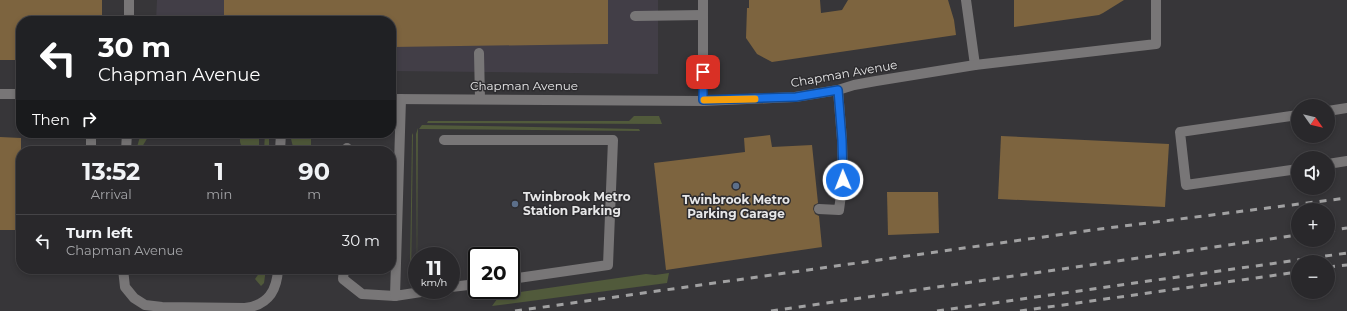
<!DOCTYPE html>
<html lang="en">
<head>
<meta charset="utf-8">
<style>
  :root { --surface:#29282b; --page:#313033; --text:#f1f3f6; --muted:#a5a6a9; --line:#454447 }
  body { margin:0; font-family:Montserrat,sans-serif; background:var(--page); color:var(--text); height:100vh; display:flex; flex-direction:column; font-size:15px; white-space:nowrap }
  * { box-sizing:border-box; margin:0 }
  p { font-size:13px; color:var(--muted) }
  .icon { flex:none; width:22px; height:22px; fill:none; stroke:currentColor; stroke-width:2; stroke-linecap:round; stroke-linejoin:round }
  .map { position:relative; flex:1; overflow:hidden }
  .panel { position:absolute; left:16px; top:146px; width:380px; height:128px; display:flex; flex-direction:column; background:var(--surface); border-radius:16px; box-shadow:0 2px 6px #0003,0 0 0 1px var(--line) }
  .panel>* { flex:none }
  .hud { position:absolute; left:16px; top:16px; width:380px; height:122px; border-radius:16px; box-shadow:0 2px 6px #0003,0 0 0 1px var(--line); background:#202124; color:#fff; overflow:hidden }
  .needle { width:26px; rotate:124deg }
  .controls { position:absolute; left:1291px; top:99px; display:grid; gap:8px }
  .controls a { display:grid; place-items:center; width:44px; height:44px; border-radius:50%; background:var(--surface); box-shadow:0 2px 6px #0003,0 0 0 1px var(--line); font-size:20px }
  .speed { position:absolute; left:408px; top:247px; display:flex; gap:8px; font-size:20px; font-weight:700; text-align:center }
  .speed>* { display:grid; place-content:center; width:52px; height:52px; border-radius:50%; background:var(--surface); box-shadow:0 2px 6px #0003,0 0 0 1px var(--line); line-height:1 }
  .speed small { font-size:10px; font-weight:400 }
  .speed .limit { border:2px solid #111; border-radius:6px; background:#fff; color:#111 }
  .pin { position:absolute; display:grid; place-items:center; width:34px; height:34px; color:#fff; margin:-17px; border-radius:8px; box-shadow:0 2px 6px #0006 }
  .me { position:absolute; width:44px; margin:-22px; rotate:359deg; stroke-linejoin:round; filter:drop-shadow(0 0 3px #0008) }
  .turn { display:flex; align-items:center; gap:14px; height:84px; padding:0 16px; font-size:18px }
  .turn .icon { width:52px; height:52px; stroke-width:2.5 }
  .turn b { display:block; font-size:28px; line-height:34px }
  .then { display:flex; align-items:center; height:38px; padding:0 16px; background:#0003; gap:8px; font-size:15px }
  .eta { display:flex; justify-content:space-evenly; align-items:center; height:68px; text-align:center }
  .eta b { font-size:24px; font-weight:700; line-height:28px }
  ul { padding:0; list-style:none }
  li { display:flex; align-items:center; gap:12px; height:52px; padding:0 16px; border-top:1px solid var(--line) }
  li div { flex:1 }
  li b { display:block; font-size:15px }
  li em { font-style:normal }
  .map>svg:first-child { display:block }
  .built { fill:#423e47 }
  .green { fill:#515a3b }
  .building { fill:#7d643f }
  .lines { fill:none; stroke-linecap:round; stroke-linejoin:round }
  .minor { stroke:#787677; stroke-width:10 }
  .rail { stroke:#a1a1a2; stroke-width:3; stroke-dasharray:7 7; stroke-linecap:butt }
  .route-casing { stroke:#114b97; stroke-width:10 }
  .route { stroke:#1a73e8; stroke-width:7 }
  .slow { stroke:#f59e0b; stroke-width:7 }
  .service-dot { fill:#5c6f8a; stroke:#2d2c2f; stroke-width:1.5 }
  .labels { text-anchor:middle; stroke-width:3; stroke-linejoin:round; paint-order:stroke }
  .street-label { font-size:12px; fill:#e7e7e8; stroke:#2d2c2f }
  .poi-label { font-size:12px; font-weight:bold; fill:#e7e7e8; stroke:#2d2c2f; text-anchor:start }
</style>
</head>
<body>
<div class="map">
<svg width="1347" height="311" viewBox="0 0 1347 311">
  <rect width="100%" height="100%" fill="#373639"/>
  <path class="built" d="M 157,0 L 658,0 L 658,74 L 391,71 L 391,21 L 156,21 Z"/>
  <g class="green">
    <path d="M 634,116 L 659,116 L 662,124 L 427,123 L 428,121 L 629,121 Z"/>
    <path d="M 422,125 L 639,129 L 640,131 L 419,129 Z"/>
    <path d="M 418,128 L 417,277 L 416,134 Z"/>
    <path d="M 141,133 L 153,133 L 148,137 L 142,147 L 137,147 Z"/>
    <path d="M 242,133 L 259,133 L 259,151 L 245,151 C 240,145 238,140 242,133 Z"/>
    <path d="M 265,133 L 269,133 L 269,151 L 264,151 Z"/>
    <path d="M 292,133 L 311,133 L 311,151 L 294,151 L 291,139 Z"/>
    <path d="M 412,133 L 413,135 L 411,276 L 410,277 Z"/>
    <path d="M 176,145 L 195,145 L 204,151 L 168,151 Z"/>
    <path d="M 262,269 L 266,269 L 264,283 L 261,286 L 255,279 Z"/>
    <path d="M 669,273 L 667,283 L 492,306 L 500,295 L 646,274 L 655,275 Z"/>
  </g>
  <g class="building">
    <path d="M 0,0 L 102,0 L 102,21 L 21,21 L 21,60 L 0,60 Z"/>
    <path d="M 224,0 L 608,0 L 608,44 L 392,47 L 391,21 L 224,21 Z"/>
    <path d="M 749,0 L 820,0 L 821,13 L 842,10 L 848,0 L 948,0 L 954,20 L 956,35 L 772,62 L 757,54 L 746,38 L 747,8 L 749,8 Z"/>
    <path d="M 1014,0 L 1124,0 L 1103,13 L 1099,15 L 1014,27 Z"/>
    <path d="M 770,135 L 772,147 L 812,145 L 818,203 L 814,205 L 813,209 L 815,214 L 819,216 L 822,247 L 666,270 L 654,163 L 745,152 L 744,138 Z"/>
    <path d="M 1001,136 L 1169,144 L 1165,207 L 998,199 Z"/>
    <path d="M 0,137 L 21,138 L 21,230 L 0,230 Z"/>
    <path d="M 887,192 L 938,192 L 939,233 L 888,235 Z"/>
  </g>
  <g class="lines">
    <g class="minor">
      <path d="M 703,0 L 703,101"/>
      <path d="M 966,0 L 975,65"/>
      <path d="M 635,16 L 703,15"/>
      <path d="M 129,21 L 129,0"/>
      <path d="M 479,53 L 480,99"/>
      <path d="M 0,94 L 21,94"/>
      <path d="M 391,99 L 703,101 L 795,97 L 838,90 L 854,85 L 876,81 L 975,65 L 1156,44 L 1156,0"/>
      <path d="M 1328,111 L 1347,108"/>
      <path d="M 1298,115 L 1180,132 L 1186,185 L 1298,169"/>
      <path d="M 91,133 L 91,151"/>
      <path d="M 444,140 L 613,140 L 608,265 L 511,279"/>
      <path d="M 126,151 L 127,133"/>
      <path d="M 280,151 L 281,133"/>
      <path d="M 347,151 L 347,148"/>
      <path d="M 1328,164 L 1347,161"/>
      <path d="M 819,209 L 839,210 L 843,180 L 842,140 L 838,90"/>
      <path d="M 123,269 L 125,287 L 134,298 L 145,305 L 162,307 L 245,308 C 268,305 277,291 278,269"/>
      <path d="M 344,269 L 343,279 L 362,294 L 395,296 L 434,290"/>
      <path d="M 451,287 L 477,284"/>
      <path d="M 395,296 L 401,99"/>
    </g>
    <g class="rail">
      <path d="M 1328,231 L 1347,228"/>
      <path d="M 1328,267 L 1347,265"/>
      <path d="M 515,311 L 1100,229 L 1347,198"/>
      <path d="M 771,311 L 1298,235"/>
      <path d="M 937,311 L 1347,253"/>
      <path d="M 1020,311 L 1298,272"/>
    </g>
  </g>
  <g class="lines">
    <g class="route-casing">
      <path id="route" d="M 703,72 L 703,100 L 796,97 L 838,90 L 842,140 L 843,180"/>
    </g>
    <use href="#route" class="route"/>
    <path class="slow" d="M 704,100 L 755,99"/>
  </g>
  <g class="service-dot">
    <circle cx="736" cy="186" r="4"/>
    <circle cx="515" cy="204" r="4"/>
  </g>
  <g class="labels">
    <g class="street-label">
      <text transform="translate(844 74) rotate(-10)" y="4">Chapman Avenue</text>
      <text x="524" y="90">Chapman Avenue</text>
    </g>
    <g class="poi-label">
      <text x="523" y="201">Twinbrook Metro<tspan x="523" dy="14">Station Parking</tspan></text>
      <text x="736" y="204" text-anchor="middle">Twinbrook Metro<tspan x="736" dy="14">Parking Garage</tspan></text>
    </g>
  </g>
</svg>
<div class="controls">
<a><svg class="needle" viewBox="-14 -14 28 28"><path d="M0-13l5 13h-10z" fill="#e53935"/><path d="M0 13l5-13h-10z" fill="#a5a6a9"/></svg></a>
<a><svg class="icon" aria-label="sound" viewBox="0 0 24 24"><path d="M4 9h4l5-4v14l-5-4H4zM17 9q2 3 0 6"/></svg></a>
<a>+</a>
<a>−</a>
</div>
<div class="speed"><div>11<small>km/h</small></div><div class="limit">20</div></div>
<div class="pin" style="left:703px;top:72px;background:#d93025"><svg class="icon" aria-label="arrive" viewBox="0 0 24 24"><path d="M6 21V4h12l-3 4 3 4H6"/></svg></div>
<svg class="me" style="left:843px;top:180px" viewBox="-20 -20 40 40"><circle r="17" fill="#1a73e8" stroke="#fff" stroke-width="3"/><path d="M0-11L8 9 0 5-8 9z" fill="#fff"/></svg>
<div class="hud">
<div class="turn"><svg class="icon" aria-label="left" viewBox="0 0 24 24"><path d="M17 20v-9H6M10 6l-5 5 5 5"/></svg><div><b>30 m</b>Chapman Avenue</div></div>
<div class="then">Then<svg class="icon" aria-label="right" viewBox="0 0 24 24"><path d="M7 20v-9h11M14 6l5 5-5 5"/></svg></div>
</div>
<section class="panel">
<div class="eta">
<div><b>13:52</b><p>Arrival</p></div>
<div><b>1</b><p>min</p></div>
<div><b>90</b><p>m</p></div>
</div>
<ul>
<li><svg class="icon" aria-label="left" viewBox="0 0 24 24"><path d="M17 20v-9H6M10 6l-5 5 5 5"/></svg><div><b>Turn left</b><p>Chapman Avenue</p></div><em>30 m</em></li>
</ul>
</section>
</div>
</body>
</html>
